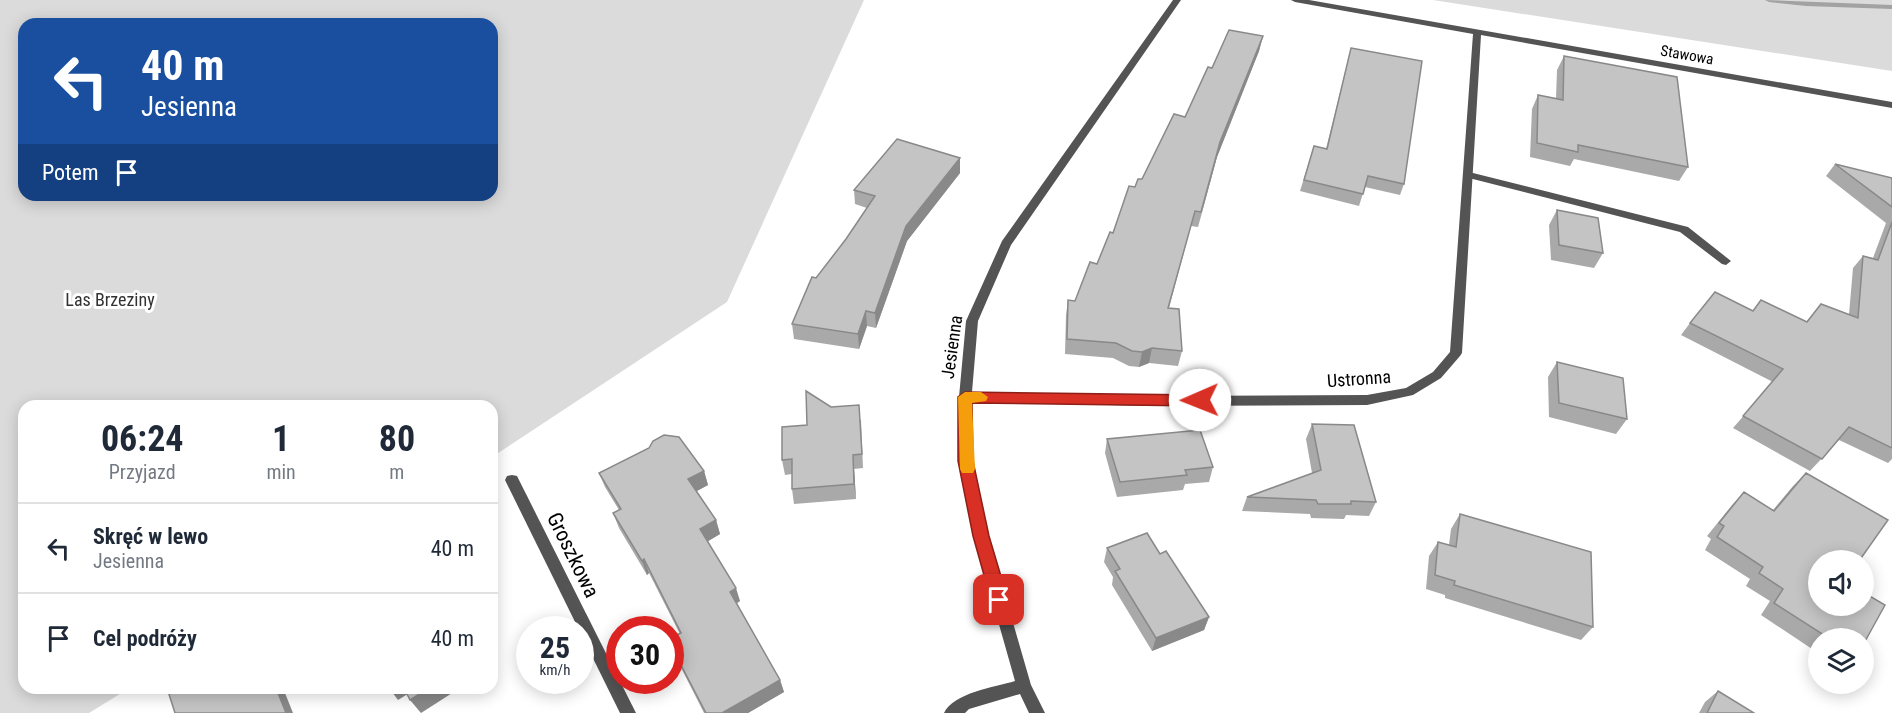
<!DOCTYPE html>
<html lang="pl">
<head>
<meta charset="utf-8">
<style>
  :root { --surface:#fff; --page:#f2f2f3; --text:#1f2937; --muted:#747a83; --line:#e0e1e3 }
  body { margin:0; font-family:"Roboto Condensed",sans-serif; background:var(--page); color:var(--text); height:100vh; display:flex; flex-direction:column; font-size:22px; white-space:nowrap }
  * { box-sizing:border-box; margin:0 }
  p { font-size:20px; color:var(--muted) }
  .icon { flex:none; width:33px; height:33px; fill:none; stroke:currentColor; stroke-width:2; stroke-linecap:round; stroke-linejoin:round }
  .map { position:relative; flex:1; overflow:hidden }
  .panel { position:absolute; left:18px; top:400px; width:480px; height:294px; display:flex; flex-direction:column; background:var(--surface); border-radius:18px; box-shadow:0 3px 15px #0003 }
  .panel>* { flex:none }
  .top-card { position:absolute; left:18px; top:18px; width:480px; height:183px; border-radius:18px; box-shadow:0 3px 15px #0003; background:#1a4fa0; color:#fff; overflow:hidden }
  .buttons { position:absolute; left:1808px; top:550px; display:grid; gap:12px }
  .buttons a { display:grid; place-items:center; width:66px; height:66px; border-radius:50%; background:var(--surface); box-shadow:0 3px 15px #0003; font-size:30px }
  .speed { position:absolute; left:516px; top:616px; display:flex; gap:12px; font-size:30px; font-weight:700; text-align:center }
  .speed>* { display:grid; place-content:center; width:78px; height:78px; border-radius:50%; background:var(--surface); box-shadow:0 3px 15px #0003; line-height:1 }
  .speed small { font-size:15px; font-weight:400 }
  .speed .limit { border:9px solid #d22; background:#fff; color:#111 }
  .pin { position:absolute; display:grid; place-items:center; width:51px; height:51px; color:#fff; margin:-26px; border-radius:12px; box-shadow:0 3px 9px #0006 }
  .me { position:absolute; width:66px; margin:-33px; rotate:269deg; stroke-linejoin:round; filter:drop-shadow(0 0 4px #0008) }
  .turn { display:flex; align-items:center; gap:21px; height:126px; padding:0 24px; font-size:27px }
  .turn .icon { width:78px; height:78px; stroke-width:2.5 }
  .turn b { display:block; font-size:42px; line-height:51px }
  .then { display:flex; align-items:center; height:57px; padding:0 24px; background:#0003; gap:12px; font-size:22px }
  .eta { display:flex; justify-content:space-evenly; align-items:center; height:102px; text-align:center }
  .eta b { font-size:36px; font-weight:700; line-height:42px }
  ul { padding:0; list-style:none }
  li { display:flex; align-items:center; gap:18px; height:90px; padding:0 24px; border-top:2px solid var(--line) }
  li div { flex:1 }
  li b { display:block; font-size:22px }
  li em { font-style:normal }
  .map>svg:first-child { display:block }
  .green { fill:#dbdbdb; fill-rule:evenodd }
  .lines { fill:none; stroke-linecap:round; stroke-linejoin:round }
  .stream { fill:#a2a2a2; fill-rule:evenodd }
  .lane { fill:#545454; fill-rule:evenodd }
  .street { fill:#545454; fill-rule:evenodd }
  .wall { fill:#a9a9a9 }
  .shaded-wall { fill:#898989 }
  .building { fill:#c4c4c4; stroke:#898989; stroke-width:1.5 }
  .route { fill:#d93025; stroke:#8d1f18; stroke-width:1.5 }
  .slow { fill:#f59e0b }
  .labels { text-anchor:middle; stroke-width:6; stroke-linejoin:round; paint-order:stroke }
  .far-street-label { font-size:15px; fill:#000; stroke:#fff }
  .park-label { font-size:18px; fill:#323232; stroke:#fff }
  .street-label { font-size:18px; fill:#000; stroke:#fff }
  .near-street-label { font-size:21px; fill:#000; stroke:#fff }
</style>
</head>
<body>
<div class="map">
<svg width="1892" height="713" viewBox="0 0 1892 713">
  <rect width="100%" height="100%" fill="#fff"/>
  <g class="green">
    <path d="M 0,0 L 864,0 L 727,302 L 492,457 L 492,406 L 24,406 L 24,688 L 128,689 L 89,713 L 0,713 ZM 24,24 L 492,24 L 492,195 L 24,195 Z"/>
    <path d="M 1433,0 L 1892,0 L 1892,71 Z"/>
  </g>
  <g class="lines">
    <path class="stream" d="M 1765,0 L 1892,5 L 1892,9 L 1806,6 L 1769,2 Z"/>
    <path class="lane" d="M 1469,172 L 1688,227 L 1731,261 L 1726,265 L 1722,264 L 1680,232 L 1465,177 L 1464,175 Z"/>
    <g class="street">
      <path d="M 1173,0 L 1181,0 L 1011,245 L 978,321 L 972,392 L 1156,396 L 1367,395 L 1406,388 L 1433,372 L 1450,352 L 1473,34 L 1295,2 L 1291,0 L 1309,0 L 1892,102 L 1892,108 L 1481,35 L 1462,353 L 1460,356 L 1441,378 L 1413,395 L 1367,405 L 1156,406 L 971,402 L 973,461 L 988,536 L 1031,685 L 1045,713 L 1029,713 L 1020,694 L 969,709 L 965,713 L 944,713 C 953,693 995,687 1015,681 L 974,536 L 959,461 L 959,397 L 966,321 L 1002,241 Z"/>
      <path d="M 512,475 L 517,476 L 636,713 L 620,713 L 505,480 L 507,476 Z"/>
    </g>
  </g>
  <g class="wall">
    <path d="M 1263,36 L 1259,51 L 1217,157 L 1198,227 L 1191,226 L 1169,308 L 1182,351 L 1178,366 L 1149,363 L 1139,367 L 1129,366 L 1113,358 L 1065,354 L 1066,315 L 1068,300 L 1075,301 L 1097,264 L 1135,187 L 1142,179 L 1185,117 L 1212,68 Z"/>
    <path d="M 1351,48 L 1404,184 L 1400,195 L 1365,187 L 1359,206 L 1300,191 L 1314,146 L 1326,149 Z"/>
    <path d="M 1564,56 L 1688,167 L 1679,181 L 1574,159 L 1570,166 L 1530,157 L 1532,109 L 1538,95 L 1556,98 L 1557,70 Z"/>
    <path d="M 960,158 L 960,173 L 907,241 L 876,328 L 867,326 L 859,349 L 794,339 L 792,324 L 816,278 L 846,239 L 867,208 L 855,204 L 854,190 Z"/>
    <path d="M 1835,164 L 1892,178 L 1892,459 L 1888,463 L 1839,440 L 1810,471 L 1733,428 L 1773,382 L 1681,335 L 1690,323 L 1753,311 L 1761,300 L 1806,322 L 1821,304 L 1849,314 L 1853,268 L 1863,256 L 1873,258 L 1886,223 L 1826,176 Z"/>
    <path d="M 1557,210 L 1603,253 L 1594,268 L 1551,260 L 1549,225 Z"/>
    <path d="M 1557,362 L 1627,419 L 1616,434 L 1549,417 L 1548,377 Z"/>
    <path d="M 831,407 L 861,420 L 863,468 L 854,469 L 856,499 L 794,504 L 792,489 L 792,474 L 785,475 L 782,460 L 807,425 Z"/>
    <path d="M 1312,424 L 1376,502 L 1369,516 L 1346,515 L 1344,519 L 1311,518 L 1310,514 L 1242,511 L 1247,497 L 1312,473 L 1306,439 Z"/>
    <path d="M 1107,439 L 1213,467 L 1209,482 L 1185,484 L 1183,490 L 1117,497 L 1105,453 Z"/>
    <path d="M 649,448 L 704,471 L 708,485 L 697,491 L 716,520 L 720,534 L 708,541 L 740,601 L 737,603 L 780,680 L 784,692 L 748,713 L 704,713 L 670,646 L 670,638 L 680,634 L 649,573 L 647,575 L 619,528 L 613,513 L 619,510 L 605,487 L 599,473 Z"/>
    <path d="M 1806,473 L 1818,561 L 1863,639 L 1818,639 L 1818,653 L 1761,615 L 1770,601 L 1746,586 L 1750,579 L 1705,550 L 1711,539 L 1707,536 L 1732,505 L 1744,492 L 1773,510 L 1793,486 Z"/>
    <path d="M 1460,514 L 1593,627 L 1581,640 L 1445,598 L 1445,595 L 1426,589 L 1429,556 L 1438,542 L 1449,545 L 1451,529 Z"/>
    <path d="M 1107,548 L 1160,554 L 1209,617 L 1204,630 L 1152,651 L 1112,585 L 1113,577 L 1104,562 Z"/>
    <path d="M 1718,691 L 1754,713 L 1699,713 L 1705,702 Z"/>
  </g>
  <g class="shaded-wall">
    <path d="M 1263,36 L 1259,51 L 1217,157 L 1198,227 L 1220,142 Z"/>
    <path d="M 960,158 L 960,173 L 907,241 L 876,328 L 875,313 L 906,226 Z"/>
    <path d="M 866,311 L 867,326 L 859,349 L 858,334 Z"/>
    <path d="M 1152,348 L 1149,363 L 1139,367 L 1142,352 Z"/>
    <path d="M 853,455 L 854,469 L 856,499 L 854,484 Z"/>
    <path d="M 704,471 L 708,485 L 693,493 L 688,479 Z"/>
    <path d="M 716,520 L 720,534 L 705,543 L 700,529 Z"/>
    <path d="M 644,559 L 649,573 L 647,575 L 642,561 Z"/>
    <path d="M 736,588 L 740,601 L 734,605 L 730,592 Z"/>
    <path d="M 1209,617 L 1204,630 L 1152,651 L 1156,638 Z"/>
    <path d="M 780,680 L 784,692 L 748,713 L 722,713 Z"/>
    <path d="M 276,688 L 283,688 L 293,713 L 286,713 Z"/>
    <path d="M 389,688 L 408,688 L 411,692 L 398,700 Z"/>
    <path d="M 429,688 L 460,688 L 421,713 L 410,700 Z"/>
  </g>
  <g class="building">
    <path d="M 1229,30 L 1263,36 L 1220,142 L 1201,212 L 1195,211 L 1168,308 L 1179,309 L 1182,351 L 1152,348 L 1142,352 L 1132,351 L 1116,343 L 1067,339 L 1068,300 L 1075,301 L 1090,262 L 1097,264 L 1110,232 L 1113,233 L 1129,186 L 1135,187 L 1138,179 L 1142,179 L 1174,114 L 1185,117 L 1208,67 L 1212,68 Z"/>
    <path d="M 1351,48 L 1422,61 L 1404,184 L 1368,176 L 1363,194 L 1304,180 L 1314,146 L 1327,149 Z"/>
    <path d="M 1564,56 L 1677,77 L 1688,167 L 1578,145 L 1578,152 L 1537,143 L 1538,95 L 1563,100 Z"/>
    <path d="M 897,139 L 960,158 L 906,226 L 875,313 L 866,311 L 858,334 L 792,324 L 812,277 L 816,278 L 846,239 L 875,196 L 854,190 Z"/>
    <path d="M 1835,164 L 1892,178 L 1892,207 Z"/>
    <path d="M 1557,210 L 1598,218 L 1603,253 L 1559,245 Z"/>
    <path d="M 1892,222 L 1892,448 L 1849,427 L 1822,459 L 1743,416 L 1783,369 L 1690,323 L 1715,292 L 1753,311 L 1761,300 L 1807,322 L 1821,304 L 1858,318 L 1863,256 L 1878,260 Z"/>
    <path d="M 1557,362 L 1623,378 L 1627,419 L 1559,403 Z"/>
    <path d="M 806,391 L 831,407 L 859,405 L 862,454 L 853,455 L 854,484 L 792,489 L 792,459 L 782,460 L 782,427 L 807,425 Z"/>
    <path d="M 1312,424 L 1354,425 L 1376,502 L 1351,501 L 1351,504 L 1318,504 L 1316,500 L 1247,497 L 1321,470 Z"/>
    <path d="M 1200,430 L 1213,467 L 1185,470 L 1187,475 L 1120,482 L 1107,439 Z"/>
    <path d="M 664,435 L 679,437 L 704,471 L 688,479 L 716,520 L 700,529 L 736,588 L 730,592 L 780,680 L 722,713 L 706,713 L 670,644 L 670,638 L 681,633 L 644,559 L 642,561 L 613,513 L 621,509 L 599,473 L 649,448 L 653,441 Z"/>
    <path d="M 1806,473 L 1888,520 L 1859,561 L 1818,561 L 1818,606 L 1863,606 L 1863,592 L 1885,605 L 1863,645 L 1863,639 L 1830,639 L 1774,603 L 1783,589 L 1759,573 L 1763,567 L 1717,537 L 1724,526 L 1719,523 L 1744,492 L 1774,511 Z"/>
    <path d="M 1460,514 L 1591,552 L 1593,627 L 1454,585 L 1455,581 L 1435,575 L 1438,542 L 1456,547 Z"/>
    <path d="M 1147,533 L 1160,554 L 1166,551 L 1209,617 L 1156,638 L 1115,571 L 1120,569 L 1107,548 Z"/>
    <path d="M 167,688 L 276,688 L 286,713 L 175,713 Z"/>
    <path d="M 404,688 L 429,688 L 410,700 Z"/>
    <path d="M 1718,691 L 1754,713 L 1707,713 Z"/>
  </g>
  <path class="route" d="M 965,392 L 1200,395 L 1207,400 L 1200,406 L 972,403 L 973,461 L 989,536 L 1008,600 L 1005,605 L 999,607 L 993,605 L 991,600 L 973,536 L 958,461 L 958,397 Z"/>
  <path class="slow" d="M 965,392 L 981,392 L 988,397 L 986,401 L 972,403 L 975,469 L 973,473 L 962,473 L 960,469 L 958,397 Z"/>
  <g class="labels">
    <g class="far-street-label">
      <text transform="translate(1687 55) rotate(10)" y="5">Stawowa</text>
    </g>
    <g class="park-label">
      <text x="110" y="306">Las Brzeziny</text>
    </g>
    <g class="street-label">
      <text transform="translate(952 347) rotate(-82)" y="6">Jesienna</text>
      <text transform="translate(1359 379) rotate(-4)" y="6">Ustronna</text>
    </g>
    <g class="near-street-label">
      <text transform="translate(573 555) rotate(64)" y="7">Groszkowa</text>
    </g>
  </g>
</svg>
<div class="buttons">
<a><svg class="icon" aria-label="sound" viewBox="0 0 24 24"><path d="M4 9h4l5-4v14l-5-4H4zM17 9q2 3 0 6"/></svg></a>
<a><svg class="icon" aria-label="layers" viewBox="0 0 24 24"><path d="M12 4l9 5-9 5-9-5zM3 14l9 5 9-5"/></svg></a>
</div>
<div class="speed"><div>25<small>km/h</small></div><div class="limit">30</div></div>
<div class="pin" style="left:999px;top:600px;background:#d93025"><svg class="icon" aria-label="arrive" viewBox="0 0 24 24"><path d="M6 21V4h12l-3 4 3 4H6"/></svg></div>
<svg class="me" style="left:1200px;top:400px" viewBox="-20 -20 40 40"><circle r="19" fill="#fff"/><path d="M0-13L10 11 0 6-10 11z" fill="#d93025"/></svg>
<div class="top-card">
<div class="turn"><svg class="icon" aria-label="left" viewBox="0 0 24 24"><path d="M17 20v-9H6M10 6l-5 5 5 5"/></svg><div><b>40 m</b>Jesienna</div></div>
<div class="then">Potem<svg class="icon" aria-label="arrive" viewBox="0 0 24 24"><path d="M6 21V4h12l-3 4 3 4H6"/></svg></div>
</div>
<section class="panel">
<div class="eta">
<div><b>06:24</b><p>Przyjazd</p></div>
<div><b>1</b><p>min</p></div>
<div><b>80</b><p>m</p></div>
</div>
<ul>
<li><svg class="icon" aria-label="left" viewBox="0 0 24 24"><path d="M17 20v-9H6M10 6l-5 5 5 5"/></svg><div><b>Skręć w lewo</b><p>Jesienna</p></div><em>40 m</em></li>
<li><svg class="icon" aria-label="arrive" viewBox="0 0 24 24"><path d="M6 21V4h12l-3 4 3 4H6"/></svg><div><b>Cel podróży</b></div><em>40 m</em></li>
</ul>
</section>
</div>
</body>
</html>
